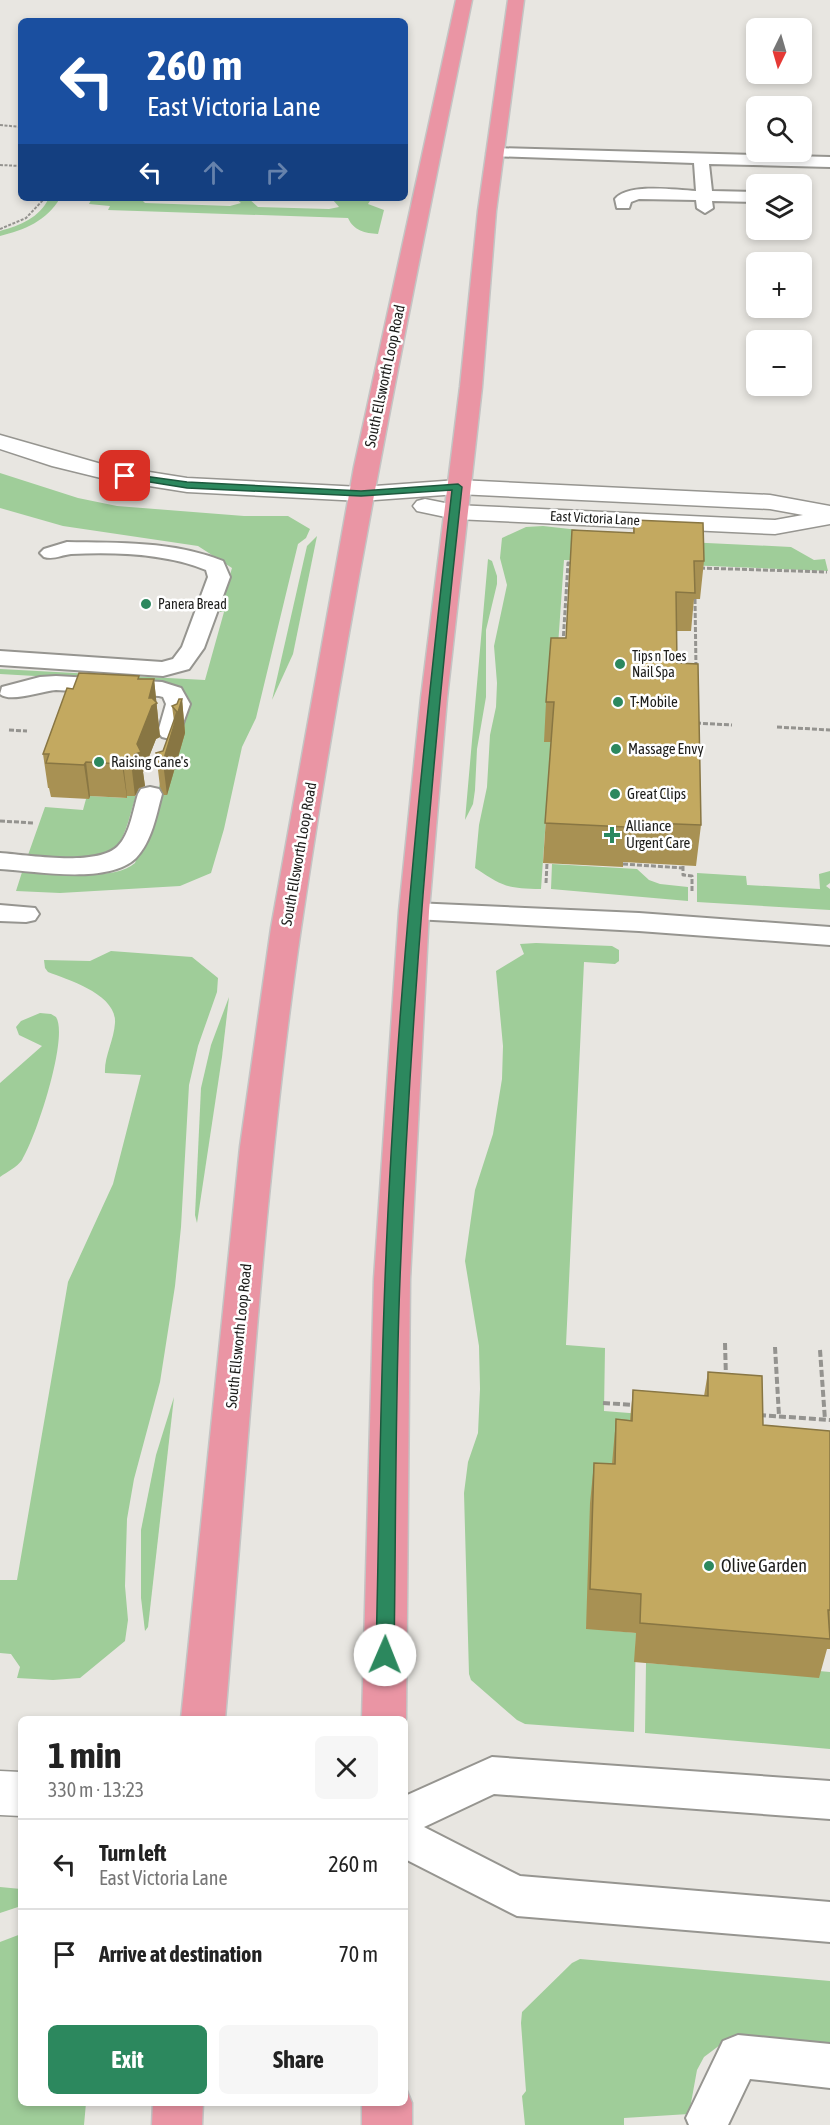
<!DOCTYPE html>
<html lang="en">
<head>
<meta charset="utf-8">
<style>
  :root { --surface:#fff; --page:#f6f6f6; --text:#222; --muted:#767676; --line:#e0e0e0; --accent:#2c885e }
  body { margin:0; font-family:"Asap Condensed",sans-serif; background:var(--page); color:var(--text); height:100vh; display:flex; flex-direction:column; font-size:22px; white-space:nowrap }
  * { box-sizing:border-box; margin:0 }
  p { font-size:20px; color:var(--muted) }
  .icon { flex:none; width:33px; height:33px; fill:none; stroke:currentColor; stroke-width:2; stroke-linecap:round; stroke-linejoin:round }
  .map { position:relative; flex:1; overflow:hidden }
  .drawer { position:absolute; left:18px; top:1716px; width:390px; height:390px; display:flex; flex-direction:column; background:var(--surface); border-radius:9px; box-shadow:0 3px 9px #0003 }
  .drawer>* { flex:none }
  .top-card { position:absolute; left:18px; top:18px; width:390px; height:183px; border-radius:9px; box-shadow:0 3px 9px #0003; background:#1a4fa0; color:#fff; overflow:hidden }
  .needle { width:39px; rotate:185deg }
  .buttons { position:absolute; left:746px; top:18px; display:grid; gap:12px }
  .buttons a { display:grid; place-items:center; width:66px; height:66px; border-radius:9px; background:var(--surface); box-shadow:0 3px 9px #0003; font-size:30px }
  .pin { position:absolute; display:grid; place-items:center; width:51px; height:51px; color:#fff; margin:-26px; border-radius:12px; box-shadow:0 3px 9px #0006 }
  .me { position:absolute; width:66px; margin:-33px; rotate:1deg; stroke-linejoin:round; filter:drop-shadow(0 0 4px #0008) }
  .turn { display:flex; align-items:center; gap:21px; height:126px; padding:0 30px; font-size:27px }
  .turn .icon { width:78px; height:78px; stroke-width:2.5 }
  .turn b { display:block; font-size:42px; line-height:51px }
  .lanes { display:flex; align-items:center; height:57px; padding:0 30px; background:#0003; justify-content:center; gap:30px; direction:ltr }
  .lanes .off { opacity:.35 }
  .round { display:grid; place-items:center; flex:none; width:63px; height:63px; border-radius:9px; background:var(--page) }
  .headline { display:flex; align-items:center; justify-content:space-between; height:102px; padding:0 30px }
  h1 { font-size:36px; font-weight:700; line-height:45px }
  .action { display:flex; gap:12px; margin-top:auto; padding:12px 30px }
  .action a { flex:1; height:69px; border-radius:9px; background:var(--accent); color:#fff; font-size:24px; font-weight:700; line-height:69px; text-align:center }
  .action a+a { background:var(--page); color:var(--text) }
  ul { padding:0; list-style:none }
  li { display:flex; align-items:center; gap:18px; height:90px; padding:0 30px; border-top:2px solid var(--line) }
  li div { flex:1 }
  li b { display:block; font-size:22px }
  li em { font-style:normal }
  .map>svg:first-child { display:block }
  .green { fill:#9fcd99 }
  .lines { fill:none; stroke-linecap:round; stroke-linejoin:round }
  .lane-casing { stroke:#969590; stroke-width:4 }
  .street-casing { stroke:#969590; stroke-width:3 }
  .secondary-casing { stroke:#969590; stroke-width:3 }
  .primary-casing { stroke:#c4c4c4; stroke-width:3 }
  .path-far2 { stroke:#94938f; stroke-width:2; stroke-dasharray:3 1.5; stroke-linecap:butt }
  .path-far1 { stroke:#94938f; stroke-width:3; stroke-dasharray:5 2; stroke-linecap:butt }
  .path { stroke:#94938f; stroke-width:4; stroke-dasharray:7 3; stroke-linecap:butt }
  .lane { fill:#fff; fill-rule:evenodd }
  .street { fill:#fff; fill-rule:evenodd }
  .secondary { fill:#fff; fill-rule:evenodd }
  .primary { fill:#ea95a4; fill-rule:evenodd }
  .wall { fill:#a89153 }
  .shaded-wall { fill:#887643 }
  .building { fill:#c3a960; stroke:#887643; stroke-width:1.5 }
  .route { fill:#2c885e; stroke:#1d583d; stroke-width:1.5 }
  .poi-dot { fill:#2c885e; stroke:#fff; stroke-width:2 }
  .labels { text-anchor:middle; stroke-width:5; stroke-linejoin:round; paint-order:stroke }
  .far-street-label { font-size:14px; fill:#1d1d1b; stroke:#fff }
  .far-poi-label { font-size:14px; fill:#1d1d1b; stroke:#fff; text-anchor:start }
  .street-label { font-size:15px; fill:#1d1d1b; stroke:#fff }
  .poi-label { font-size:15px; fill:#1d1d1b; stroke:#fff; text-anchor:start }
  .near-poi-label { font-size:18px; fill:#1d1d1b; stroke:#fff; text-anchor:start }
</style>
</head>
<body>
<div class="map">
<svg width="830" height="2125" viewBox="0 0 830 2125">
  <rect width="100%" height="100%" fill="#e8e6e1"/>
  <g class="green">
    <path d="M 49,198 L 60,198 C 47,221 24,230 0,236 L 0,231 C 21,225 39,218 49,198 Z"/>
    <path d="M 92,198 L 140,198 L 145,203 L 230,206 L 241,203 L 235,198 L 248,198 L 258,207 L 329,209 L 339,207 L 333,200 L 370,201 L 368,204 L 384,210 L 378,234 C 365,233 354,231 348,218 L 108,210 L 110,206 L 89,204 Z"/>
    <path d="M 0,473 L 78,498 L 117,506 L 244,516 L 288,516 L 310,529 L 306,538 L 298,544 L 256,718 L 242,747 L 224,829 L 211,873 L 180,886 L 60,893 L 16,891 L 23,869 C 53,871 112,883 135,863 L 187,698 L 177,688 L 158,683 L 0,674 L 0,669 L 205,680 L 224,612 L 219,612 L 232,568 L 198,546 L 63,526 L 0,508 Z"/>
    <path d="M 543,526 L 686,542 L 791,547 L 814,560 L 825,559 L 828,571 L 564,560 L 541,889 C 506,888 504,887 475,868 L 479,825 L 487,787 L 490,735 L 496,707 L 497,683 L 494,646 L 507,585 L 500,558 L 502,538 L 526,527 Z"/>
    <path d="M 317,536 L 293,654 L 272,700 L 307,546 Z"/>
    <path d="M 488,559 L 492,561 L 497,576 L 497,584 L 486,630 L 486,697 L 477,749 L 475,790 L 473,804 L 465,820 Z"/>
    <path d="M 90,796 L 126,798 L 127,796 L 136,796 C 131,810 128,827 121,840 C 107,865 52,856 28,855 L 45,807 L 83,810 L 86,799 Z"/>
    <path d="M 552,864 L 637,869 L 649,880 L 660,884 L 688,887 L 688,901 L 551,889 Z"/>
    <path d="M 830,871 L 830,883 L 826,886 L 830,889 L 830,910 L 697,902 L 697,873 L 746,876 L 747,885 L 820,889 L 819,874 Z"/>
    <path d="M 536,943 L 612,946 L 619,950 L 619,961 L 615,964 L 584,962 L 566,1345 L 605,1348 L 604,1411 L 642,1414 L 611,1504 L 586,1628 L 636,1633 L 634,1732 L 525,1724 L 517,1720 L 471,1680 L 469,1674 L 464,1493 L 468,1462 L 478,1433 L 480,1389 L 479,1346 L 465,1261 L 475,1190 L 493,1134 L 502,1079 L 503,1046 L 496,971 L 524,954 L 520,944 Z"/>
    <path d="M 111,951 L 192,957 L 218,978 L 217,992 L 198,1046 L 189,1085 L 181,1227 L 175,1286 L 160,1382 L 134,1479 L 127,1519 L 125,1586 L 128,1620 L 125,1641 L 80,1678 L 53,1680 L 17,1678 L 20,1667 L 11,1654 L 0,1653 L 0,1580 L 17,1580 L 68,1282 L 113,1184 L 141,1075 L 105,1073 C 104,1057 114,1040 115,1023 C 117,994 68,980 48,972 L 45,968 L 44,960 L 90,961 Z"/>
    <path d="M 229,997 L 222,1057 L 197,1223 L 195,1215 L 201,1088 L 211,1045 Z"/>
    <path d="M 40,1013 L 51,1014 L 56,1017 C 69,1037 36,1138 22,1160 C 17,1167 7,1172 0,1177 L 0,1083 L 42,1046 L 19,1035 L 16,1027 L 21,1021 Z"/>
    <path d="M 174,1397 L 148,1627 L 145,1631 L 141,1598 L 141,1530 L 156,1455 Z"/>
    <path d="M 646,1663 L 819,1677 L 819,1671 L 830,1672 L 830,1749 L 645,1733 Z"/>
    <path d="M 0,1887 L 21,1889 L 21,1906 L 0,1913 Z"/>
    <path d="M 21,1934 L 21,2103 L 86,2103 L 84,2125 L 0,2125 L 0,1942 Z"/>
    <path d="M 580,1959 L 830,1981 L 830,2045 L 733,2039 L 720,2045 L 704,2057 L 697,2070 L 689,2114 L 624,2118 L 624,2125 L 525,2125 L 522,2096 L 526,2091 L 521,2023 L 522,2012 L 572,1963 Z"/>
  </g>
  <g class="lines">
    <g class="lane-casing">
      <g id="lane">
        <path d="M 495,148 L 830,157 L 830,167 L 709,164 L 712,191 L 756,192 L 756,202 L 712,201 L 713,208 L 705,213 L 697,208 L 696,200 L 639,199 L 631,202 L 629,208 L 617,208 L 615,199 C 628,183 676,190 696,191 L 694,163 L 490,156 L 487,153 L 490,150 Z"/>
        <path d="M 67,542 C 120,543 173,541 223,561 L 230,577 L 204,648 L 189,669 L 163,676 L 0,665 L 0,651 L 162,662 L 173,659 L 182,647 L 208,577 L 206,570 C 165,553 114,552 71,554 C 61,555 54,560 44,557 L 40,553 L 44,549 Z"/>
        <path d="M 56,676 L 162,682 L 181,688 L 190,704 L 178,737 L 170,739 L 162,737 L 158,732 L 166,704 L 163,697 L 159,696 L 56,690 C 41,691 10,703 0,694 L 2,687 L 40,677 Z"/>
        <path d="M 150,787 L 159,789 L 162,794 C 156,816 152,841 136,858 C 108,885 36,871 0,869 L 0,853 C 29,855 97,867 118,846 C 130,834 133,810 138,794 L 141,789 Z"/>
        <path d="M 414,903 L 639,913 L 830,927 L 830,945 L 639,931 L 414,919 L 405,917 L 401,911 L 405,905 Z"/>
        <path d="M 0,905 L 35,908 L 39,914 L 35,920 L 26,922 L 0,921 Z"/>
        <path d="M 492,1757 L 830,1781 L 830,1819 L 494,1794 L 424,1827 L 520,1876 L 830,1902 L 830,1942 L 517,1916 L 405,1859 L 405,1796 Z"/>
        <path d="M 738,2035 L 830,2044 L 830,2088 L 750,2079 L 728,2125 L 689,2125 L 686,2118 L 723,2041 Z"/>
      </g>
    </g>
    <g class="street-casing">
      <path id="street" d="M 0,1771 L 21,1772 L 21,1816 L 0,1815 Z"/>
    </g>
    <g class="secondary-casing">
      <path id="secondary" d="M 0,435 L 105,465 L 187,478 L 361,487 L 458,480 L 770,495 L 830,506 L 830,524 L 775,534 L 455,519 L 417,511 L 413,506 L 417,501 L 425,499 L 455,505 L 775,520 L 803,515 L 770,509 L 458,494 L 361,501 L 187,492 L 105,479 L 52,466 L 0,449 Z"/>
    </g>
    <g class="primary-casing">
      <g id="primary">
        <path d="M 456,0 L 472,0 C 409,308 347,616 301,928 C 263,1190 248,1455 225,1719 L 181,1719 L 240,1147 L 271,928 L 354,467 Z"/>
        <path d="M 508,0 L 524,0 L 496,211 L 482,387 L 447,698 L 429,911 L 410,1279 L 406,1719 L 405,1721 L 405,1719 L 362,1719 L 374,1279 L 399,911 L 421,698 L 460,387 L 478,211 Z"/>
        <path d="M 405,2086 L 412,2103 L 412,2125 L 362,2125 L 362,2103 L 405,2103 Z"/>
        <path d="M 153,2103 L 203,2103 L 202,2125 L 152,2125 Z"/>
      </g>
    </g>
    <g class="path-far2">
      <path d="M 0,125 L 21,127"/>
      <path d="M 0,165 L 21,166"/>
      <path d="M 0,229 L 26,218 L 45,198"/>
      <path d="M 568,563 L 573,563"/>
    </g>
    <g class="path-far1">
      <path d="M 700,568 L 827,572"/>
      <path d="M 695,599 L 696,668"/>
      <path d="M 563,643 L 568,563 L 573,563"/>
      <path d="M 696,723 L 732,725"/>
      <path d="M 777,727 L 830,730"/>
      <path d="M 9,730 L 27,731"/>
      <path d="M 0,821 L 34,823"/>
      <path d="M 623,864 L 683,868"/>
      <path d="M 683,866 L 683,875 L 692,876 L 692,892"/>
      <path d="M 546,883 L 547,863"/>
    </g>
    <g class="path">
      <path d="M 725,1343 L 726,1378"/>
      <path d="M 775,1347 L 779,1416"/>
      <path d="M 820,1350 L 825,1420"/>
      <path d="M 603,1403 L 635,1405"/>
      <path d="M 759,1415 L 830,1420"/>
    </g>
    <use href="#lane" class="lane"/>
    <use href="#street" class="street"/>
    <use href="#secondary" class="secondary"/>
    <use href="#primary" class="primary"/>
  </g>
  <g class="wall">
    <path d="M 634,520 L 704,561 L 700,599 L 694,599 L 691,631 L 677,631 L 677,663 L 701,825 L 696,866 L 623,862 L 623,867 L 543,863 L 551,742 L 544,742 L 546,702 L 633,533 Z"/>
    <path d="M 139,676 L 139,679 L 154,679 L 160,737 L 156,739 L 143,772 L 145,786 L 139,788 L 135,796 L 127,796 L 127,798 L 90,796 L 89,799 L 51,797 L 49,788 L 48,788 L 43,754 L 73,689 Z"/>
    <path d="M 182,699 L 185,733 L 167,795 L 164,795 L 160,787 L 156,753 L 163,751 L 174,721 L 172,706 L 177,704 Z"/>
    <path d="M 708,1372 L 763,1425 L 830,1431 L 830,1649 L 827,1649 L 819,1678 L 634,1662 L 636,1633 L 586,1629 L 590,1503 L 594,1463 L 612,1464 L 616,1419 L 630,1420 L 633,1390 L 704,1396 Z"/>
  </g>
  <g class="shaded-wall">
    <path d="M 154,679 L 160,737 L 156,739 L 143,772 L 145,786 L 139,788 L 135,796 L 131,762 L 137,744 L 149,698 Z"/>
    <path d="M 182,699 L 185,733 L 167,795 L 163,762 Z"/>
    <path d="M 86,762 L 90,796 L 89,799 L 84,765 Z"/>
    <path d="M 123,762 L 127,796 L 127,798 L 122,764 Z"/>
  </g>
  <g class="building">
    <path d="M 634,520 L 703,523 L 704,561 L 694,561 L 695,593 L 676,592 L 677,663 L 698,664 L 701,825 L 626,822 L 626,827 L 545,823 L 554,702 L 546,702 L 551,638 L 566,638 L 572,530 L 634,533 Z"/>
    <path d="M 79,673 L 139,676 L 138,679 L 154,679 L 149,698 L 152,698 L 157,703 L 152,706 L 137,744 L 141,752 L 135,754 L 131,762 L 123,762 L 122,764 L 86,762 L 84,765 L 46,763 L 49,754 L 43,754 L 67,688 L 73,689 Z"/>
    <path d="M 179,699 L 182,699 L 163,762 L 160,761 L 156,753 L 163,751 L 177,712 L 172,706 L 177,704 Z"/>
    <path d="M 708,1372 L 762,1376 L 763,1425 L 830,1431 L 830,1610 L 828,1610 L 830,1639 L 640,1623 L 641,1594 L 590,1589 L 594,1463 L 615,1464 L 616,1419 L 632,1421 L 633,1390 L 708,1396 Z"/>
  </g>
  <path class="route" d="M 122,473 L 187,482 L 361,491 L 458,484 L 462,487 C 433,750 410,1014 400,1279 C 395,1404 396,1530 394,1655 L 391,1661 L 385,1663 L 379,1661 L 376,1655 C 379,1530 380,1405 385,1280 C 395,1016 422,753 452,490 L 361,496 L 187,488 L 125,478 L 122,478 Z"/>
  <g class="poi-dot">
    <circle cx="146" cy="604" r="6"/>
    <circle cx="620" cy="664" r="6"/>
    <circle cx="618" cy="702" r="6"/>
    <circle cx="616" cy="749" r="6"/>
    <circle cx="99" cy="762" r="6"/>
    <circle cx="615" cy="794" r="6"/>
    <path d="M609 826h6v6h6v6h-6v6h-6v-6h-6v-6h6z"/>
    <circle cx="709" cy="1566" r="6"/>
  </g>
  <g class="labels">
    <g class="far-street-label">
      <text transform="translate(595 518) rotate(3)" y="5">East Victoria Lane</text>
    </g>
    <g class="far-poi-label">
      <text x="158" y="609">Panera Bread</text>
      <text x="632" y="661">Tips n Toes<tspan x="632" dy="16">Nail Spa</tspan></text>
    </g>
    <g class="street-label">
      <text transform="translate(385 376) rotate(-78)" y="5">South Ellsworth Loop Road</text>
      <text transform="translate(299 854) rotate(-80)" y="5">South Ellsworth Loop Road</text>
      <text transform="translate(239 1336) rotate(-84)" y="5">South Ellsworth Loop Road</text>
    </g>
    <g class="poi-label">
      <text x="630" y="707">T-Mobile</text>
      <text x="628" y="754">Massage Envy</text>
      <text x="111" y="767">Raising Cane's</text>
      <text x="627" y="799">Great Clips</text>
      <text x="626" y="831">Alliance<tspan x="626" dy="17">Urgent Care</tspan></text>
    </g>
    <g class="near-poi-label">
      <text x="721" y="1572">Olive Garden</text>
    </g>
  </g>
</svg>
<div class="buttons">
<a><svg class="needle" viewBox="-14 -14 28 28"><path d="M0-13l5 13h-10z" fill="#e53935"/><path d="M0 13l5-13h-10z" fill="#767676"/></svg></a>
<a><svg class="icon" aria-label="search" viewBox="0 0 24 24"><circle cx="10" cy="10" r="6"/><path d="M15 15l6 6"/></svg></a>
<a><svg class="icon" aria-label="layers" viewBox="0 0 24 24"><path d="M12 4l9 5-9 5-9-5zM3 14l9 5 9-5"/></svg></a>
<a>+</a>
<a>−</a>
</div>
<div class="pin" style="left:125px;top:476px;background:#d93025"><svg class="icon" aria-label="arrive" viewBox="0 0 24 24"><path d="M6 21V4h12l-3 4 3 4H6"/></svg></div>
<svg class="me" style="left:385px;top:1655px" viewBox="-20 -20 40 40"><circle r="19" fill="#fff"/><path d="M0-13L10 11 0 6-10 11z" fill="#2c885e"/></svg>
<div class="top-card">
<div class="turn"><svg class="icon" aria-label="left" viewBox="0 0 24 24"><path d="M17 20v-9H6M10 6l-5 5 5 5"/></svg><div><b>260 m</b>East Victoria Lane</div></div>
<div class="lanes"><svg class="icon" aria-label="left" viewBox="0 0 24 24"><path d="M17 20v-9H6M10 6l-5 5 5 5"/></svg><svg class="icon off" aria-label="ahead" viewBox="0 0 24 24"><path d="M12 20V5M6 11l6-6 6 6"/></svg><svg class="icon off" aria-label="right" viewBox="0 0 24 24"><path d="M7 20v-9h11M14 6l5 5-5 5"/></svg></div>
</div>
<section class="drawer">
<div class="headline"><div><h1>1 min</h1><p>330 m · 13:23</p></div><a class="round"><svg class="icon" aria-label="close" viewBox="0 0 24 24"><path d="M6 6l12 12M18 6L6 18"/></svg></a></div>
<ul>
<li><svg class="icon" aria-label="left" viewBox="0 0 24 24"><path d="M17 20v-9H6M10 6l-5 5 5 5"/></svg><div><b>Turn left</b><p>East Victoria Lane</p></div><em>260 m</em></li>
<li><svg class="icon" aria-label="arrive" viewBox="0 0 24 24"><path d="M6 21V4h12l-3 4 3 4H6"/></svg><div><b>Arrive at destination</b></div><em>70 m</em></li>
</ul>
<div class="action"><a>Exit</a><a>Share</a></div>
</section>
</div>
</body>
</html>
